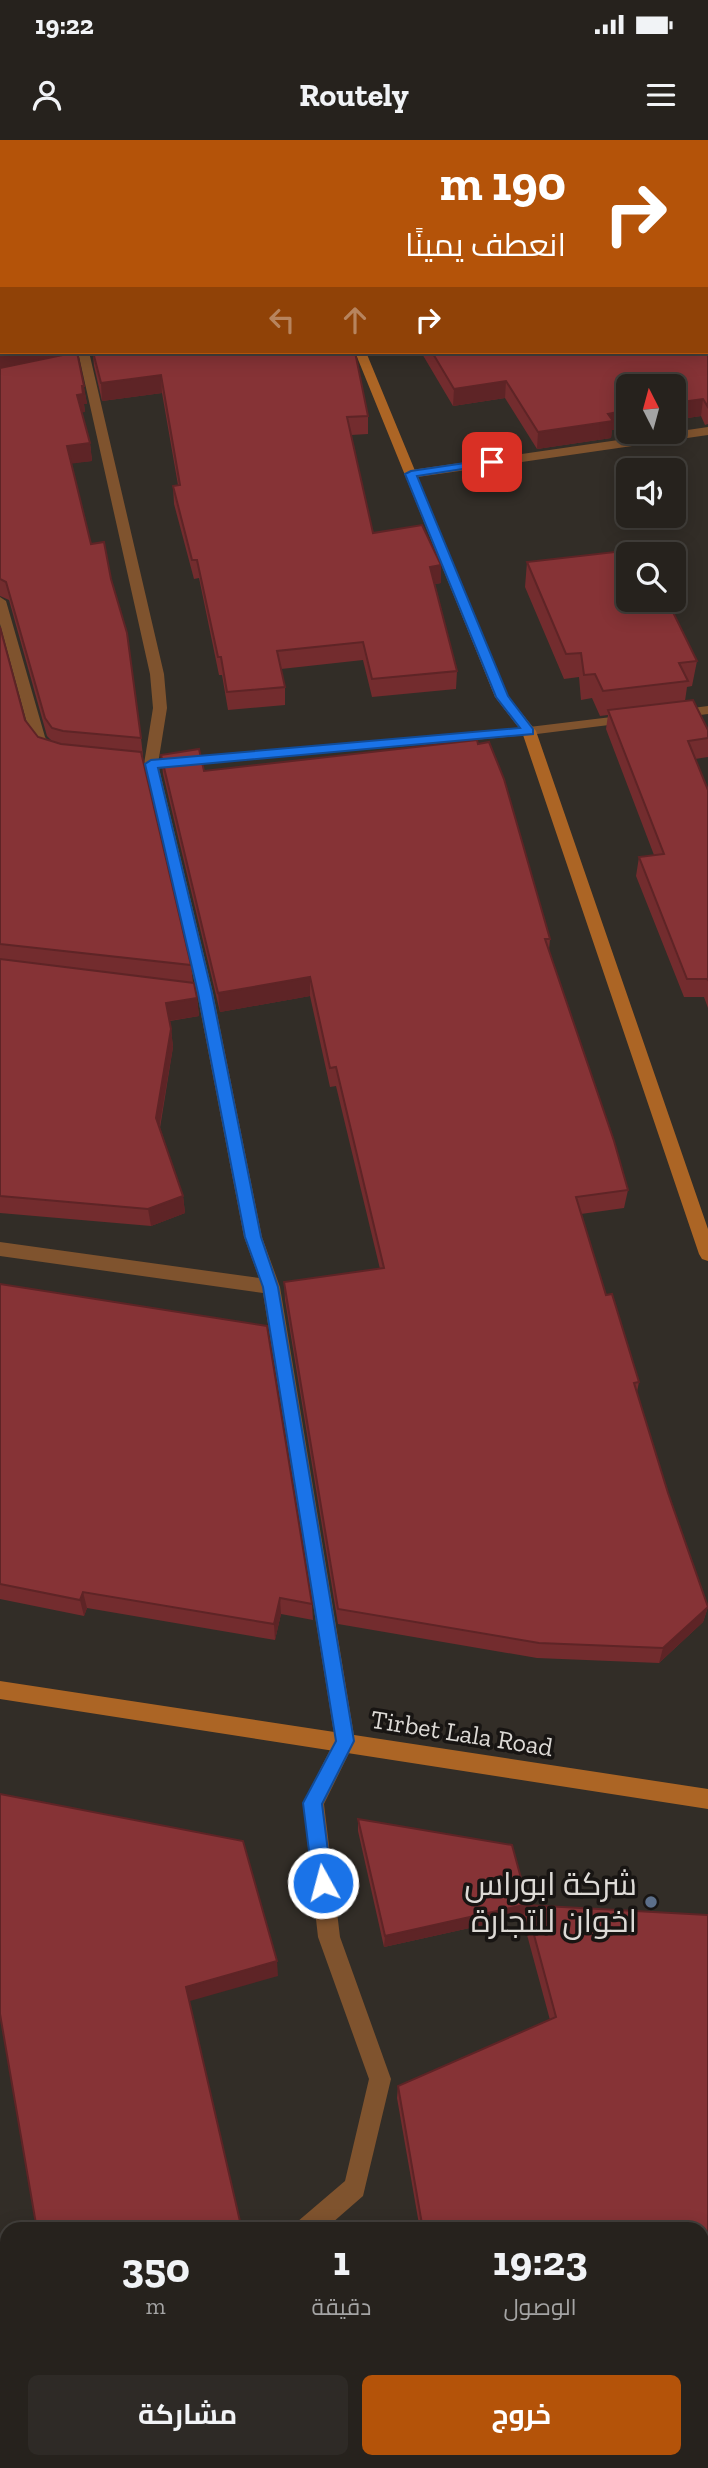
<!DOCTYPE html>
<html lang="ar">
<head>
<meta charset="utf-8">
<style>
  :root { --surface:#26221d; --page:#2e2a26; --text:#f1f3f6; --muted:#a4a4a4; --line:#423f3b; --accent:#b45309 }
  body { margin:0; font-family:"Zilla Slab",Cairo,serif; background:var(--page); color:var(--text); direction:rtl; height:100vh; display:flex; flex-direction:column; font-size:26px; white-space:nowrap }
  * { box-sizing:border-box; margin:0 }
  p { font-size:23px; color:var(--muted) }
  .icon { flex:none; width:38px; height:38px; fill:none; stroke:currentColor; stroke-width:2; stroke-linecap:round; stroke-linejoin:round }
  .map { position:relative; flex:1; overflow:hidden; direction:ltr }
  .panel { position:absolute; left:0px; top:2082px; width:709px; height:247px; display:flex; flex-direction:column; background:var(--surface); border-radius:21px 21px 0 0; box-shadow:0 4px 18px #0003,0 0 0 2px var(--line); direction:rtl }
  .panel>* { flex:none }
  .hud { position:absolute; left:0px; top:0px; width:709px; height:214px; box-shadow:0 4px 18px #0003,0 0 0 2px var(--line); direction:rtl; background:#b45309; color:#fff; overflow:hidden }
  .needle { width:46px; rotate:354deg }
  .fabs { position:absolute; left:616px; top:234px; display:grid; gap:14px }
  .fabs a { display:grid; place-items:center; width:70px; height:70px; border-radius:10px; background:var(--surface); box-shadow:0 4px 18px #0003,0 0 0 2px var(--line); font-size:35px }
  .pin { position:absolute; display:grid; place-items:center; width:60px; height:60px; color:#fff; margin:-30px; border-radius:14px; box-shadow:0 4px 10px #0006 }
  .me { position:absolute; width:77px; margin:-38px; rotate:353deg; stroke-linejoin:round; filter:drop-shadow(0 0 5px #0008) }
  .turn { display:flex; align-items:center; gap:24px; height:147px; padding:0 28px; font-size:32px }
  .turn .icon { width:91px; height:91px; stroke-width:2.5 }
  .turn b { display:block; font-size:49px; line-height:60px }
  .lanes { display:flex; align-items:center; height:66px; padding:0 28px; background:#0003; justify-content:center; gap:35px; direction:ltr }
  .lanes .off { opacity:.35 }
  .eta { display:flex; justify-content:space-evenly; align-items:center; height:119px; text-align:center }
  .eta b { font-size:42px; font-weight:700; line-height:49px }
  .button { display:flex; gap:14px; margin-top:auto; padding:14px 28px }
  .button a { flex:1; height:80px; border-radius:10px; background:var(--accent); color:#fff; font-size:28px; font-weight:700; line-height:80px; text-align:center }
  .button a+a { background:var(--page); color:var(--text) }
  .status { display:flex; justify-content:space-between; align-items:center; height:49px; padding:0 35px; background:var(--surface); direction:ltr }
  .status svg { height:19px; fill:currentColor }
  header { display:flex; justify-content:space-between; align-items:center; height:91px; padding:0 28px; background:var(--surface); font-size:32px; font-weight:700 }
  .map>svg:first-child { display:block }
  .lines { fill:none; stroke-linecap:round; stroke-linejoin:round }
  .street { fill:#7f532e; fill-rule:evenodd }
  .secondary { fill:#ac6525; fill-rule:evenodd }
  .wall { fill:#732c2e }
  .shaded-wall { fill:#5e2426 }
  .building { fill:#863336; stroke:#5e2426; stroke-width:2 }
  .route { fill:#1a73e8; stroke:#114b97; stroke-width:2 }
  .service-dot { fill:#5c6f8a; stroke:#181513; stroke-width:2.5 }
  .labels { text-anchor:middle; stroke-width:7; stroke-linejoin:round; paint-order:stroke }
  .street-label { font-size:26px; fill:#dddad6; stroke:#181513 }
  .near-poi-label { font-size:32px; fill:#dddad6; stroke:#181513; text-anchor:end }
</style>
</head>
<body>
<div class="status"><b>19:22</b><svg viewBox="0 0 49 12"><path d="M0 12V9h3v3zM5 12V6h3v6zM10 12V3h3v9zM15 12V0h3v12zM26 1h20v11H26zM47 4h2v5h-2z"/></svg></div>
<header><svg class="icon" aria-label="menu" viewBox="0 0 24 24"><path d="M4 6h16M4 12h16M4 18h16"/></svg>Routely<svg class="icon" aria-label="person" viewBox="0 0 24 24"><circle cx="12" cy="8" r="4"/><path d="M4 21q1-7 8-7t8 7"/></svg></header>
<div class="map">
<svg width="708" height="2328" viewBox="0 0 708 2328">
  <rect width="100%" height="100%" fill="#322d27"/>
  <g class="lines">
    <g class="street">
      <path d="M 268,0 L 299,0 L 267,2 Z"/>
      <path d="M 78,212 L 89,212 L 164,534 L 167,568 L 158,624 L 213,853 L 262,1097 L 280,1147 L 355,1601 L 324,1664 L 340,1797 L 391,1939 L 363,2056 L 324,2090 L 293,2090 L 297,2082 L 345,2041 L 369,1939 L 318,1797 L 303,1663 L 335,1600 L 263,1153 L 0,1116 L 0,1102 L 259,1138 L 244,1097 L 197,853 L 144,624 L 153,568 L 150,534 Z"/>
      <path d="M 708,287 L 708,295 L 411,338 L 405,334 L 411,330 Z"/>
      <path d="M 0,457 L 6,461 L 45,597 L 53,608 L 59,610 L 59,616 L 43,614 L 31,598 L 0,484 Z"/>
      <path d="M 708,566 L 708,574 L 677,578 L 670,574 L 677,570 Z"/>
      <path d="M 628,575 L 635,579 L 633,582 L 529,595 L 179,626 L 172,622 L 179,618 L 529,587 Z"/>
      <path d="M 7,2295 L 7,2322 L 11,2322 L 0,2328 L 0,2298 Z"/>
    </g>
    <g class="secondary">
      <path d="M 220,0 L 230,0 L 231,2 L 221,2 Z"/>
      <path d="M 355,212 L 366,212 L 508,556 L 536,591 L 708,1089 L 708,1121 L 702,1119 L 699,1114 L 522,592 L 495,557 Z"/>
      <path d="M 0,1541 L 708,1649 L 708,1669 L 0,1559 Z"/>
    </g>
  </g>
  <g class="wall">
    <path d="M 0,0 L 2,2 L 77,213 L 87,264 L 84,264 L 85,272 L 82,272 L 90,303 L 92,321 L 71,323 L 91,404 L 141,598 L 143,616 L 142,616 L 191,825 L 193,842 L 197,858 L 199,876 L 170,881 L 173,907 L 160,988 L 183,1056 L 185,1073 L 151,1086 L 0,1073 L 0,487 L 25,580 L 38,597 L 52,601 L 47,596 L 9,460 L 0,456 Z"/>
    <path d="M 305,0 L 708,0 L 708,284 L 705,285 L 701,276 L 674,280 L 674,247 L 628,247 L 628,288 L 612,290 L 611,298 L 537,309 L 505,258 L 453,266 L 421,212 L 707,212 L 707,2 L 306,2 Z"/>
    <path d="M 90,212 L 355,212 L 368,276 L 368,294 L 351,295 L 373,393 L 441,443 L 435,444 L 457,531 L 456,549 L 372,557 L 363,520 L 281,529 L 285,547 L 285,565 L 228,570 L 222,535 L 219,535 L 199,438 L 194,439 L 174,364 L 173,346 L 178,345 L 162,253 L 102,261 L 94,226 L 93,215 L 92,215 Z"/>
    <path d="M 527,422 L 697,521 L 692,546 L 687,547 L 685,561 L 708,590 L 708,617 L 695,619 L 708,650 L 708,868 L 704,857 L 684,857 L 636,736 L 639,717 L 654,715 L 606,589 L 608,575 L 600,576 L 592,558 L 581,560 L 579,537 L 564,539 L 525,447 Z"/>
    <path d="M 161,615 L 204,631 L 550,799 L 549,810 L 628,1050 L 624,1068 L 581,1074 L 606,1155 L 639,1242 L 637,1252 L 668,1353 L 708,1467 L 703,1482 L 659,1523 L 537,1518 L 338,1484 L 285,1160 L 284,1142 L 380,1129 L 336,946 L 330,947 L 310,856 L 220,872 L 163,634 Z"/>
    <path d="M 0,1143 L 312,1464 L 313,1480 L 281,1474 L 275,1500 L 87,1468 L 84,1476 L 0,1459 Z"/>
    <path d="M 358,1679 L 528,1765 L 702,2090 L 420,2090 L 397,1958 L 398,1946 L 550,1880 L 523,1780 L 523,1776 L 384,1807 L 358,1691 Z"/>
  </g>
  <g class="shaded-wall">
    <path d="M 23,212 L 77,212 L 76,218 L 0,235 L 0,217 Z"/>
    <path d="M 161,235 L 162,253 L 102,261 L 101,243 Z"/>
    <path d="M 506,241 L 505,258 L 453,266 L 454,249 Z"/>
    <path d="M 82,246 L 84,246 L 87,264 L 84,264 L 85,272 L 79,273 L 77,255 Z"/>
    <path d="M 703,259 L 701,276 L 674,280 L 674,263 Z"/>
    <path d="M 628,270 L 628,288 L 612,290 L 611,298 L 537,309 L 538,292 L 608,274 Z"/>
    <path d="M 90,303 L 92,321 L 69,324 L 67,306 Z"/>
    <path d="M 441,425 L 441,443 L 430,445 L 430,427 Z"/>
    <path d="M 310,837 L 310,856 L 220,872 L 218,853 Z"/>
    <path d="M 197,858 L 199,876 L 168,881 L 166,863 Z"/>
    <path d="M 171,889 L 173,907 L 158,995 L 156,978 Z"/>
    <path d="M 183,1056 L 185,1073 L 151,1086 L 148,1069 Z"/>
    <path d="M 83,1452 L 87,1468 L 84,1476 L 80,1460 Z"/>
    <path d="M 280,1458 L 281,1474 L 275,1500 L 274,1484 Z"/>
    <path d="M 708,1467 L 703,1482 L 659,1523 L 663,1508 Z"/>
    <path d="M 528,1764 L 527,1769 L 526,1765 L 523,1776 L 384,1807 L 385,1796 Z"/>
    <path d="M 277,1821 L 278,1836 L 190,1861 L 186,1847 Z"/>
    <path d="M 677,2322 L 682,2322 L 669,2328 L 663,2328 Z"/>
  </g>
  <g class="building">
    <path d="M 0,0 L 173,0 L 174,2 L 2,2 L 2,212 L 23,212 L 0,217 L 0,105 L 1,105 L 1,96 L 0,96 Z"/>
    <path d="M 324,0 L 708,0 L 708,11 L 707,11 L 707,2 L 324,2 Z"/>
    <path d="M 707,13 L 708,16 L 708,48 L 707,51 Z"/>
    <path d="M 707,52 L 708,53 L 708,103 L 707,103 Z"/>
    <path d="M 707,104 L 708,107 L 708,267 L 703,259 L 674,263 L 674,247 L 628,247 L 628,270 L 608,274 L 613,281 L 538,292 L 506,241 L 454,249 L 432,212 L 707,212 Z"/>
    <path d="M 77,212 L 84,246 L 82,246 L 83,254 L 77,255 L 90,303 L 67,306 L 91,404 L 104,402 L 111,439 L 127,493 L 141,598 L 63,591 L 52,588 L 45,578 L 6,442 L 0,439 L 0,228 Z"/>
    <path d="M 93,212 L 355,212 L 368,276 L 347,277 L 373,393 L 422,385 L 441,425 L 430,427 L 457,531 L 372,539 L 363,502 L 277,511 L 285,547 L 227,552 L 221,517 L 218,517 L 197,420 L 192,420 L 173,346 L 180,345 L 161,235 L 101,243 Z"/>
    <path d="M 641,409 L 644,415 L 628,415 L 628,460 L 667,460 L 697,521 L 679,523 L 688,541 L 603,551 L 595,534 L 584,535 L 581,513 L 566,514 L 527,422 Z"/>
    <path d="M 0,487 L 25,580 L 38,597 L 61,604 L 141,612 L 191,825 L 0,804 Z"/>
    <path d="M 693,560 L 708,590 L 708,598 L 688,601 L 708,650 L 708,840 L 707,839 L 687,839 L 639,717 L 664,714 L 608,570 Z"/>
    <path d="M 477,600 L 478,604 L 489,602 L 504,639 L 550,799 L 545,799 L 614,1001 L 628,1050 L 576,1057 L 606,1155 L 612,1154 L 639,1242 L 634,1243 L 668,1353 L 708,1467 L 663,1508 L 539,1503 L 338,1469 L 284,1142 L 384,1128 L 336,927 L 330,928 L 310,837 L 218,853 L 161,615 L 199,609 L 204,631 Z"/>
    <path d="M 0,819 L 194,843 L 197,858 L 166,863 L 171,889 L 156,978 L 183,1056 L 148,1069 L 0,1056 Z"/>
    <path d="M 0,1144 L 267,1186 L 312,1464 L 280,1458 L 274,1484 L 83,1452 L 80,1460 L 0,1444 Z"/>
    <path d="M 0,1654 L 243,1701 L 277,1821 L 186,1847 L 242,2090 L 37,2090 L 0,1874 Z"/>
    <path d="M 358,1679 L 512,1705 L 528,1764 L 385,1796 Z"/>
    <path d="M 526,1765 L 708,1775 L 708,2309 L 702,2312 L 702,2090 L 423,2090 L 398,1946 L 556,1877 Z"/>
    <path d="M 313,2322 L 677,2322 L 663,2328 L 315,2328 Z"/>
  </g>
  <path class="route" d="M 492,319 L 495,320 L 495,324 L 417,336 L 508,556 L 533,589 L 533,594 L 158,628 L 212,853 L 261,1097 L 278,1147 L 354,1601 L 322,1664 L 332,1743 L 329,1750 L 323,1753 L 316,1750 L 313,1743 L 303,1663 L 336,1601 L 263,1147 L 245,1097 L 198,853 L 145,624 L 151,620 L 520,588 L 496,557 L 405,334 L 411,331 Z"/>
  <circle class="service-dot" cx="651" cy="1762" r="7"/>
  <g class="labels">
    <g class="street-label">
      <text transform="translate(462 1593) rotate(9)" y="9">Tirbet Lala Road</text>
    </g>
    <g class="near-poi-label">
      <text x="637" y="1755">شركة ابوراس<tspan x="637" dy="37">اخوان للتجارة</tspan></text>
    </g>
  </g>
</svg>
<div class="fabs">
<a><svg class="needle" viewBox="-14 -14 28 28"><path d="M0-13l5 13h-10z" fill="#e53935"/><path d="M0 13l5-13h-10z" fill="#a4a4a4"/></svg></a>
<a><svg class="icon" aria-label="sound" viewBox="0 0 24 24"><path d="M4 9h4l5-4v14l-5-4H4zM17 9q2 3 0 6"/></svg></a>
<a><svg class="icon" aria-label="search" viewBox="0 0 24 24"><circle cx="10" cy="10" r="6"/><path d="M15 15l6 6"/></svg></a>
</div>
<div class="pin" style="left:492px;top:322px;background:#d93025"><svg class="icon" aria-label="arrive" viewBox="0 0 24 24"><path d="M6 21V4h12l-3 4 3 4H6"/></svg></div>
<svg class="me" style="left:323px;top:1743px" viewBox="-20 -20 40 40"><circle r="17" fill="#1a73e8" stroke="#fff" stroke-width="3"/><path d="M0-11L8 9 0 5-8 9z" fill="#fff"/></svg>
<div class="hud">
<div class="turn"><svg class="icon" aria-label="right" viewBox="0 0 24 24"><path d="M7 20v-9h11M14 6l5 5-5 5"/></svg><div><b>190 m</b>انعطف يمينًا</div></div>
<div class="lanes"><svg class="icon off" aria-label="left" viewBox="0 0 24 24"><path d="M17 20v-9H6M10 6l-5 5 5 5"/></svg><svg class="icon off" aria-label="ahead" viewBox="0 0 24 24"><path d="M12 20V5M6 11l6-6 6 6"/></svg><svg class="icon" aria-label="right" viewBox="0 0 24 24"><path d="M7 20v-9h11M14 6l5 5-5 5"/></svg></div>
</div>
<section class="panel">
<div class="eta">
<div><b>19:23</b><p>الوصول</p></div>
<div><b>1</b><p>دقيقة</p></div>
<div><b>350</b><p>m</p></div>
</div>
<div class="button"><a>خروج</a><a>مشاركة</a></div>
</section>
</div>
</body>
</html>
